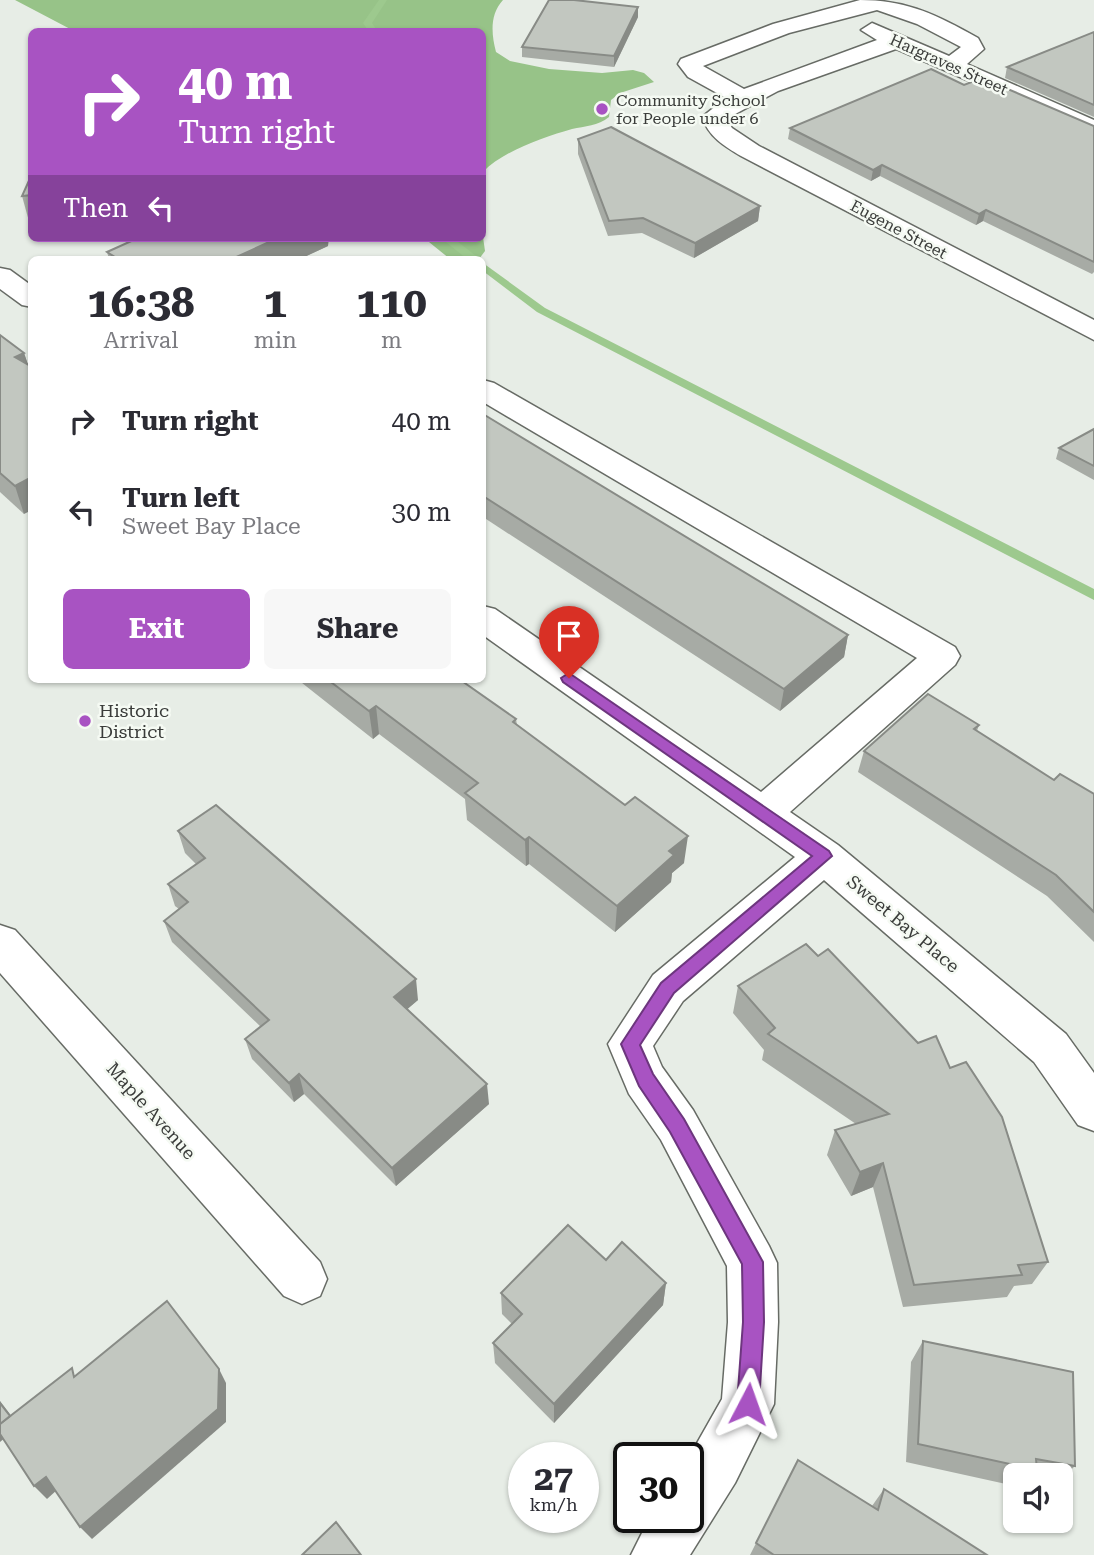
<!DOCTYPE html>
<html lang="en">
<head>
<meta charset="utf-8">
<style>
  :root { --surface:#fff; --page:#f7f7f7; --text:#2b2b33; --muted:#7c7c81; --accent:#a853c2 }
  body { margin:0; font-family:"Roboto Serif",serif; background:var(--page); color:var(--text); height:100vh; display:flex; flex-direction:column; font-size:26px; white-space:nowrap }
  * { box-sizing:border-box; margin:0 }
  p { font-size:23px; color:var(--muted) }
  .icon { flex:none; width:38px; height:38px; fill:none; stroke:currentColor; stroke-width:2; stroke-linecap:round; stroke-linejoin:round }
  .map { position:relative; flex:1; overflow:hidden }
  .side { position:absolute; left:28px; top:256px; width:458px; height:427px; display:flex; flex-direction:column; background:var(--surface); border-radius:10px; box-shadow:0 2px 5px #0004 }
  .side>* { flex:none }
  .banner { position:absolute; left:28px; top:28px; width:458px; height:214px; border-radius:10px; box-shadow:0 2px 5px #0004; background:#a853c2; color:#fff; overflow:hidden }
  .controls { position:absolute; left:1003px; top:1463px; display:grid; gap:14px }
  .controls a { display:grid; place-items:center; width:70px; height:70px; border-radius:10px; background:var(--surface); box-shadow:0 2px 5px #0004; font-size:35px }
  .speed { position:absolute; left:508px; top:1442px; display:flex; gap:14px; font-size:35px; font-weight:700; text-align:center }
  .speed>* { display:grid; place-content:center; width:91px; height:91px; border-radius:50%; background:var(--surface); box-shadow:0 2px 5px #0004; line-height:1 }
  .speed small { font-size:18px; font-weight:400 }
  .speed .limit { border:4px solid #111; border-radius:10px; background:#fff; color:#111 }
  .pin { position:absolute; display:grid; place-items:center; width:60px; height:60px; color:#fff; margin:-72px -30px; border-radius:50% 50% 50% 0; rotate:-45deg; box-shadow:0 0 7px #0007 }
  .pin .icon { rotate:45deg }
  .me { position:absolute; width:77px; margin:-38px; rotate:4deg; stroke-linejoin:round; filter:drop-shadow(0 0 5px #0008) }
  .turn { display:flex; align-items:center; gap:24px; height:147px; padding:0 35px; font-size:32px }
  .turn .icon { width:91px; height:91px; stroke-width:2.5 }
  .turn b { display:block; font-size:49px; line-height:60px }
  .then { display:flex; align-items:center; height:66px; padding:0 35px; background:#0003; gap:14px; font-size:26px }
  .eta { display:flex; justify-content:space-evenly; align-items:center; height:119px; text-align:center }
  .eta b { font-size:42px; font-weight:700; line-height:49px }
  .button { display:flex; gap:14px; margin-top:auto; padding:14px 35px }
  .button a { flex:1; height:80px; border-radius:10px; background:var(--accent); color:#fff; font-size:28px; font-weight:700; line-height:80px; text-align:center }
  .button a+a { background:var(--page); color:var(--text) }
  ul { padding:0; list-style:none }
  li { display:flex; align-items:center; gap:21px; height:91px; padding:0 35px }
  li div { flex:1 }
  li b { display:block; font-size:26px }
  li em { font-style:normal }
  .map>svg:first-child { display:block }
  .forest { fill:#97c388 }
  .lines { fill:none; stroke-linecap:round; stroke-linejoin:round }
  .stream { fill:#9dc98e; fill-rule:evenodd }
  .minor-casing { stroke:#676b65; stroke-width:3 }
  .minor { fill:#fff; fill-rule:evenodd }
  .wall { fill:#a7aba5 }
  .shaded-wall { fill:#888b86 }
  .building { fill:#c2c7c0; stroke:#888b86; stroke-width:2 }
  .route { fill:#a853c2; stroke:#6d367e; stroke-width:2 }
  .poi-dot { fill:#a853c2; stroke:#f5faf3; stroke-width:2.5 }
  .labels { text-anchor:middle; stroke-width:5; stroke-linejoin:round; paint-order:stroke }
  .far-street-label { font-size:16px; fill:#3a3c3a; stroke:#f5faf3 }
  .far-poi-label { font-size:16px; fill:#3a3c3a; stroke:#f5faf3; text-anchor:start }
  .poi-label { font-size:18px; fill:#3a3c3a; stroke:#f5faf3; text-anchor:start }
  .street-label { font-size:18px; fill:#3a3c3a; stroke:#f5faf3 }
</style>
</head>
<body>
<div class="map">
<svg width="1094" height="1555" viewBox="0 0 1094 1555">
  <rect width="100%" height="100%" fill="#e7ede6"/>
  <g class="forest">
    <path d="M 15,0 L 503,0 C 490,14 491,33 496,52 L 510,61 L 549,69 L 602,73 L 633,70 L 644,73 L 654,82 L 620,93 L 611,100 L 609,117 C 598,126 585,126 572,129 C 544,137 503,151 483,172 L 483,32 L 74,31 Z"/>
    <path d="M 483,237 L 485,251 L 479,259 L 450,259 L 424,238 Z"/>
  </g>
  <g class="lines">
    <g class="stream">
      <path d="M 379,0 L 387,0 L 372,23 L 378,32 L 369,32 L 363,23 Z"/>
      <path d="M 441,238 L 453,238 L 480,259 L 467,259 Z"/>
      <path d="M 483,263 L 545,308 L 1094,589 L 1094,600 L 537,312 L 483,271 Z"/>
    </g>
    <g class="minor-casing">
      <g id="minor">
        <path d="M 860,0 C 903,0 931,12 969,33 L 978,38 L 984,49 L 967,64 L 1094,120 L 1094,136 L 896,49 L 778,91 L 726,119 L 732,128 L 759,146 L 1094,320 L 1094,340 L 741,156 C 724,146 709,137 702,117 L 726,98 L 688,77 L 678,64 L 681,59 L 773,24 ZM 877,10 L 917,24 L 961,47 L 949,56 L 872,23 L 861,30 L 877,40 L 744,89 L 703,66 L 789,33 Z"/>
        <path d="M 0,268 L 10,270 L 32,286 L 32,307 L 22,305 L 0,289 Z"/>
        <path d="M 483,380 L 494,383 L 955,647 L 960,656 L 955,665 L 790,812 L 838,845 L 1066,1034 L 1094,1073 L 1094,1131 L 1078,1125 L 1034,1062 L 824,880 L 683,1001 L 653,1046 L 662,1067 L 693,1110 L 769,1246 L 777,1263 L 778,1322 L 774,1404 L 735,1483 L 690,1555 L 631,1555 L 650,1517 L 688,1517 L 688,1459 L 722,1399 L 728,1322 L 727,1266 L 661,1140 L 629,1094 L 608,1044 L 653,975 L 795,857 L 483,635 L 483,606 L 495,609 L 761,792 L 917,658 L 483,402 Z"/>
        <path d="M 0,925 L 15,930 L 320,1262 L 327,1279 L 320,1296 L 302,1304 L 284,1296 L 0,973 Z"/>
      </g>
    </g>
    <use href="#minor" class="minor"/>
  </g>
  <g class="wall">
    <path d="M 638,7 L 638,17 L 614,67 L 522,57 L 522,47 Z"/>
    <path d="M 1094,32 L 1094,117 L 1005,78 L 1007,67 Z"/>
    <path d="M 964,85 L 1094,126 L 1094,272 L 1092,274 L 983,221 L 976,225 L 880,176 L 871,181 L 788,139 L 790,128 Z"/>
    <path d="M 578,139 L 760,206 L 758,221 L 694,258 L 642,233 L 608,236 L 578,154 Z"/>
    <path d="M 32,174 L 32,225 L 30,225 L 22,196 Z"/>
    <path d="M 328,246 L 300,259 L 109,259 L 107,252 Z"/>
    <path d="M 0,335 L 24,353 L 28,365 L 24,514 L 0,492 Z"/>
    <path d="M 483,414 L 848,635 L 844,657 L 780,711 L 483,517 Z"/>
    <path d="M 1094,429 L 1094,480 L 1056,459 L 1059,448 Z"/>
    <path d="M 297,679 L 459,679 L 516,719 L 517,725 L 684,863 L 672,873 L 671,882 L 615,932 L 529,864 L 526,866 L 467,820 L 465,799 L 379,734 L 373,739 Z"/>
    <path d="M 979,725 L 977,731 L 1054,780 L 1094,794 L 1094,942 L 1047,896 L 858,772 L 864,751 Z"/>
    <path d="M 178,831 L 418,1000 L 407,1009 L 489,1104 L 396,1186 L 304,1094 L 294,1102 L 252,1059 L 245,1039 L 261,1027 L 172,942 L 164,921 L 179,909 L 175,906 L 168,884 L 196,864 L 185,853 Z"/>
    <path d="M 818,956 L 918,1043 L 950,1068 L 1048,1262 L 1032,1284 L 1014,1286 L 1007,1297 L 903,1307 L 873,1187 L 851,1196 L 827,1155 L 835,1130 L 856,1124 L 762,1060 L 764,1050 L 733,1013 L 738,986 Z"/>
    <path d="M 606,1260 L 666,1283 L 663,1305 L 554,1423 L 495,1363 L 493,1343 L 512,1324 L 502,1314 L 501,1293 Z"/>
    <path d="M 923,1341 L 1075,1466 L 1060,1480 L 1060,1475 L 1015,1475 L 1015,1486 L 906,1462 L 911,1362 Z"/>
    <path d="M 798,1460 L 872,1506 L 884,1489 L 987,1555 L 750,1555 Z"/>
  </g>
  <g class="shaded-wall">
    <path d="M 638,7 L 638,17 L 614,67 L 614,56 Z"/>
    <path d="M 882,165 L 880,176 L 871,181 L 873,170 Z"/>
    <path d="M 760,206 L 758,221 L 694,258 L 695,243 Z"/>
    <path d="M 986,210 L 983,221 L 976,225 L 979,214 Z"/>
    <path d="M 278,238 L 329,238 L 328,246 L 300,259 L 232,259 Z"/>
    <path d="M 24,353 L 32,376 L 15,357 Z"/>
    <path d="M 32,477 L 32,510 L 24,514 L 15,486 Z"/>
    <path d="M 848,635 L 844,657 L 780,711 L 784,689 Z"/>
    <path d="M 376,706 L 379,734 L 373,739 L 369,711 Z"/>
    <path d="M 688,836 L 684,863 L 672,873 L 671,882 L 615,932 L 617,906 L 669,851 Z"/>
    <path d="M 529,837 L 529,864 L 526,866 L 525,840 Z"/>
    <path d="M 416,979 L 418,1000 L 397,1018 L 394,997 Z"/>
    <path d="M 299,1074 L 304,1094 L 294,1102 L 289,1083 Z"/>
    <path d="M 487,1084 L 489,1104 L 396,1186 L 392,1168 Z"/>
    <path d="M 883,1163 L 873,1187 L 851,1196 L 860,1172 Z"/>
    <path d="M 666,1283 L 663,1305 L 554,1423 L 554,1404 Z"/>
    <path d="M 219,1369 L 226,1383 L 226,1422 L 92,1539 L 80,1527 Z"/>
    <path d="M 0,1401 L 19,1426 L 0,1442 Z"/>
    <path d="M 46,1477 L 58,1489 L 47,1499 L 34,1486 Z"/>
  </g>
  <g class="building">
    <path d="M 549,0 L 574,0 L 638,7 L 614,56 L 522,47 Z"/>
    <path d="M 1094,32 L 1094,105 L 1007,67 Z"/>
    <path d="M 931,69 L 964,85 L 982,78 L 1094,126 L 1094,262 L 986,210 L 979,214 L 882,165 L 873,170 L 790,128 Z"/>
    <path d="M 611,127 L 760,206 L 695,243 L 643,218 L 609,221 L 578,139 Z"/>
    <path d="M 32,174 L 32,195 L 22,196 Z"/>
    <path d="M 138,238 L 278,238 L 232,259 L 118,259 L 107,252 Z"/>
    <path d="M 0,335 L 24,353 L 15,357 L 32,367 L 32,477 L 15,486 L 0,473 Z"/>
    <path d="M 483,414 L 848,635 L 784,689 L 483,496 Z"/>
    <path d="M 1094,429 L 1094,466 L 1059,448 Z"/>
    <path d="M 327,679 L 459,679 L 516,719 L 513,722 L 625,805 L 635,797 L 688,836 L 669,851 L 674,855 L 617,906 L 529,837 L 525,840 L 465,793 L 478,783 L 376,706 L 369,711 Z"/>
    <path d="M 928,694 L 979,725 L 974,729 L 1054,780 L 1060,774 L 1094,794 L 1094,912 L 1056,875 L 864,751 Z"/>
    <path d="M 216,805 L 416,979 L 394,997 L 487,1084 L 392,1168 L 299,1074 L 289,1083 L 245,1039 L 269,1020 L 164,921 L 188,902 L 168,884 L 205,858 L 178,831 Z"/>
    <path d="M 806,944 L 818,956 L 828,949 L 918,1043 L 936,1036 L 950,1068 L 966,1062 L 1002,1117 L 1048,1262 L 1018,1265 L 1022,1275 L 914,1285 L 883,1163 L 860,1172 L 835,1130 L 889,1114 L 768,1034 L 775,1028 L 738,986 Z"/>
    <path d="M 568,1225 L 606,1260 L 622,1242 L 666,1283 L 554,1404 L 493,1343 L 522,1314 L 501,1293 Z"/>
    <path d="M 167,1301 L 219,1369 L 218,1409 L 80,1527 L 46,1477 L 34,1486 L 0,1434 L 0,1424 L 72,1368 L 74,1377 Z"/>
    <path d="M 923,1341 L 1073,1372 L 1075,1466 L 1036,1459 L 1037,1470 L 918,1444 Z"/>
    <path d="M 0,1403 L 10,1416 L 0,1424 Z"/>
    <path d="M 798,1460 L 878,1510 L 884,1489 L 987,1555 L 774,1555 L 756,1543 Z"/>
    <path d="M 336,1522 L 361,1555 L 302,1555 Z"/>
  </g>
  <path class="route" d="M 569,673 L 829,851 L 832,856 L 674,993 L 640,1045 L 653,1074 L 684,1119 L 763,1262 L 764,1322 L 759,1404 L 755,1411 L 748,1415 L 740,1411 L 737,1404 L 743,1322 L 742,1264 L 670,1132 L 639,1086 L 621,1044 L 661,983 L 812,856 L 563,682 L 561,678 Z"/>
  <g class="poi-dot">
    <circle cx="602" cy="109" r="7"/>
    <circle cx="85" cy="721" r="7"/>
  </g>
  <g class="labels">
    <g class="far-street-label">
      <text transform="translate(949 64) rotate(24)" y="6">Hargraves Street</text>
      <text transform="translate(899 229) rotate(28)" y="6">Eugene Street</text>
    </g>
    <g class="far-poi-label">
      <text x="616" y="106">Community School<tspan x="616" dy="18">for People under 6</tspan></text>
    </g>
    <g class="poi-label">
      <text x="99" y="717">Historic<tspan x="99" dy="21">District</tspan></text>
    </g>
    <g class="street-label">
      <text transform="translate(903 924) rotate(40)" y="6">Sweet Bay Place</text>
      <text transform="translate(151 1111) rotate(48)" y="6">Maple Avenue</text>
    </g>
  </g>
</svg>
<div class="controls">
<a><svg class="icon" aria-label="sound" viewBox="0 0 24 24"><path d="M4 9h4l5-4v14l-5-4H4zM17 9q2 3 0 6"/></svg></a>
</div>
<div class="speed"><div>27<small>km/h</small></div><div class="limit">30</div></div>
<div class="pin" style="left:569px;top:678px;background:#d93025"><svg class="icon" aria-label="arrive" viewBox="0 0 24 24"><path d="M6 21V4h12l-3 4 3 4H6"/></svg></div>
<svg class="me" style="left:748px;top:1404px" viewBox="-20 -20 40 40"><path d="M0-17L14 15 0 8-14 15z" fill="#a853c2" stroke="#fff" stroke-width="4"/></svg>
<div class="banner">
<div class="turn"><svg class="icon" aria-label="right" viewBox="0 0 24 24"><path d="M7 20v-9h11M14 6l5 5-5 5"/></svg><div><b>40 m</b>Turn right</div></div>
<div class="then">Then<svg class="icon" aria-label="left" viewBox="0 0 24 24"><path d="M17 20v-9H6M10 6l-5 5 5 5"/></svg></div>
</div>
<section class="side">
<div class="eta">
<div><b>16:38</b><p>Arrival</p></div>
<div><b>1</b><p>min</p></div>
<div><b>110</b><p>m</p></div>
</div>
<ul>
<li><svg class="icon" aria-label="right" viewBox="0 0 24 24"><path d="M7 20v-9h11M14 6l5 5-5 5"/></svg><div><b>Turn right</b></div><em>40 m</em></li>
<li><svg class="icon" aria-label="left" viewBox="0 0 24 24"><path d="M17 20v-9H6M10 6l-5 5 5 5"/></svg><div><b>Turn left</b><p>Sweet Bay Place</p></div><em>30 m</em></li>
</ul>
<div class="button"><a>Exit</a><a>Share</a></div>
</section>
</div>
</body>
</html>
